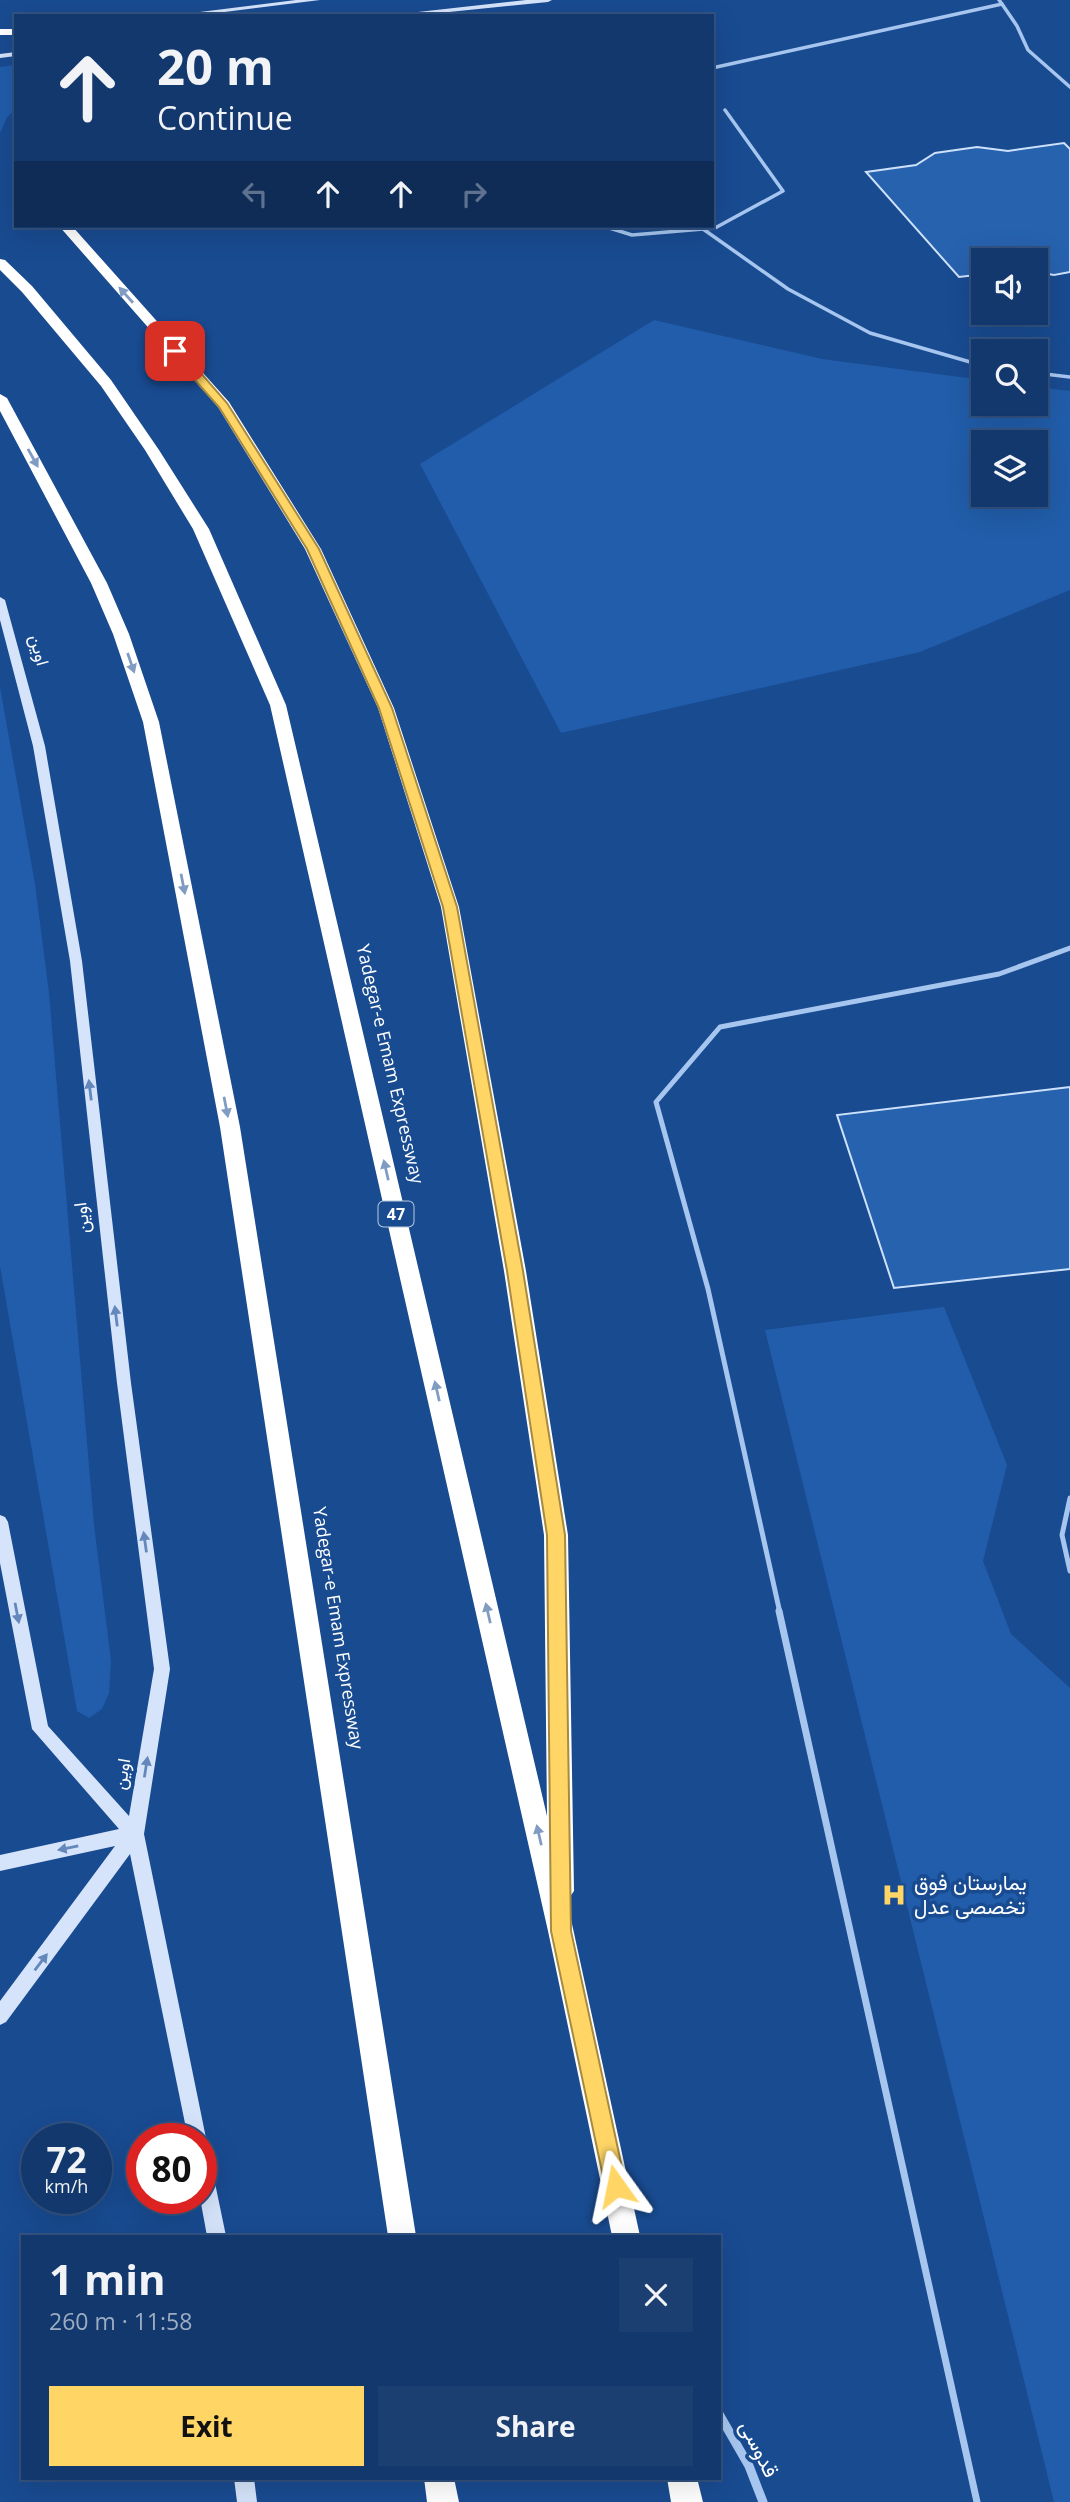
<!DOCTYPE html>
<html lang="en">
<head>
<meta charset="utf-8">
<style>
  :root { --surface:#13386d; --page:#1c3f72; --text:#f1f3f6; --muted:#9dacc2; --line:#325280; --accent:#ffd565 }
  body { margin:0; font-family:"Open Sans",Vazirmatn,sans-serif; background:var(--page); color:var(--text); height:100vh; display:flex; flex-direction:column; font-size:26px; white-space:nowrap }
  * { box-sizing:border-box; margin:0 }
  p { font-size:23px; color:var(--muted) }
  .icon { flex:none; width:38px; height:38px; fill:none; stroke:currentColor; stroke-width:2; stroke-linecap:round; stroke-linejoin:round }
  .map { position:relative; flex:1; overflow:hidden }
  .side { position:absolute; left:21px; top:2235px; width:700px; height:245px; display:flex; flex-direction:column; background:var(--surface); border-radius:0px; box-shadow:0 7px 28px #0002,0 0 0 2px var(--line) }
  .side>* { flex:none }
  .hud { position:absolute; left:14px; top:14px; width:700px; height:214px; border-radius:0px; box-shadow:0 7px 28px #0002,0 0 0 2px var(--line); background:#13386d; color:var(--text); overflow:hidden }
  .controls { position:absolute; left:971px; top:248px; display:grid; gap:14px }
  .controls a { display:grid; place-items:center; width:77px; height:77px; border-radius:0px; background:var(--surface); box-shadow:0 7px 28px #0002,0 0 0 2px var(--line); font-size:35px }
  .speed { position:absolute; left:21px; top:2123px; display:flex; gap:14px; font-size:35px; font-weight:700; text-align:center }
  .speed>* { display:grid; place-content:center; width:91px; height:91px; border-radius:50%; background:var(--surface); box-shadow:0 7px 28px #0002,0 0 0 2px var(--line); line-height:1 }
  .speed small { font-size:18px; font-weight:400 }
  .speed .limit { border:10px solid #d22; background:#fff; color:#111 }
  .pin { position:absolute; display:grid; place-items:center; width:60px; height:60px; color:#fff; margin:-30px; border-radius:14px; box-shadow:0 4px 10px #0006 }
  .me { position:absolute; width:77px; margin:-38px; rotate:348deg; stroke-linejoin:round; filter:drop-shadow(0 0 5px #0008) }
  .turn { display:flex; align-items:center; gap:24px; height:147px; padding:0 28px; font-size:32px }
  .turn .icon { width:91px; height:91px; stroke-width:2.5 }
  .turn b { display:block; font-size:49px; line-height:60px }
  .lanes { display:flex; align-items:center; height:66px; padding:0 28px; background:#0003; justify-content:center; gap:35px; direction:ltr }
  .lanes .off { opacity:.35 }
  .round { display:grid; place-items:center; flex:none; width:74px; height:74px; border-radius:0px; background:var(--page) }
  .overview { display:flex; align-items:center; justify-content:space-between; height:119px; padding:0 28px }
  h1 { font-size:42px; font-weight:700; line-height:52px }
  .primary-button { display:flex; gap:14px; margin-top:auto; padding:14px 28px }
  .primary-button a { flex:1; height:80px; border-radius:0px; background:var(--accent); color:#111; font-size:28px; font-weight:700; line-height:80px; text-align:center }
  .primary-button a+a { background:var(--page); color:var(--text) }
  .map>svg:first-child { display:block }
  .green { fill:#215daa; fill-rule:evenodd }
  .building { fill:#2762af; stroke:#cee1fb; stroke-width:2 }
  .lines { fill:none; stroke-linecap:round; stroke-linejoin:round }
  .lane-far2 { stroke:#a7c6ef; stroke-width:3.5 }
  .lane-far1 { stroke:#a7c6ef; stroke-width:5 }
  .lane { stroke:#a7c6ef; stroke-width:7 }
  .street { stroke:#a7c6ef; stroke-width:9 }
  .secondary { fill:#d5e4fb; fill-rule:evenodd }
  .highway { fill:#fff; fill-rule:evenodd }
  .oneway { fill:#809cc2 }
  .oneway2 { fill:#6488bb }
  .route { fill:#ffd565; stroke:#a68a42; stroke-width:2 }
  .labels { text-anchor:middle; stroke-width:7; stroke-linejoin:round; paint-order:stroke }
  .shield { fill:#194b91; stroke:#bac9de; stroke-width:2 }
  .shield-label { font-size:16px; font-weight:bold; fill:#fff }
  .street-label { font-size:18px; fill:#fff; stroke:#194b91 }
  .near-poi-label { font-size:21px; fill:#fff; stroke:#194b91; text-anchor:start }
  .near-street-label { font-size:21px; fill:#fff; stroke:#194b91 }
</style>
</head>
<body>
<div class="map">
<svg width="1070" height="2502" viewBox="0 0 1070 2502">
  <rect width="100%" height="100%" fill="#194b91"/>
  <g class="green">
    <path d="M 16,65 L 16,109 L 7,117 L 0,133 L 0,67 Z"/>
    <path d="M 654,320 L 822,359 L 983,380 L 984,404 L 1036,404 L 1036,387 L 1070,391 L 1070,590 L 920,652 L 561,733 L 420,464 ZM 984,443 L 1036,443 L 1036,495 L 984,495 Z"/>
    <path d="M 0,687 L 35,884 L 49,993 L 94,1525 L 111,1661 L 109,1693 L 102,1709 L 89,1718 L 77,1711 L 0,1266 Z"/>
    <path d="M 944,1307 L 1007,1465 L 983,1561 L 1011,1634 L 1070,1688 L 1070,2502 L 1054,2502 L 765,1330 Z"/>
  </g>
  <g class="building">
    <path d="M 1064,143 L 1070,149 L 1070,272 L 1054,275 L 1036,272 L 1036,261 L 984,261 L 984,274 L 959,277 L 866,172 L 916,165 L 935,153 L 977,147 L 1008,151 Z"/>
    <path d="M 1070,1087 L 1070,1269 L 894,1288 L 837,1115 Z"/>
  </g>
  <g class="lines">
    <g class="lane-far2">
      <path d="M 1002,4 L 1017,26 L 1028,50 L 1070,87"/>
      <path d="M 712,68 L 1002,4 L 999,0"/>
      <path d="M 603,226 L 632,235 L 715,228 L 783,191 L 725,110"/>
      <path d="M 703,229 L 788,289 L 870,333 L 984,366"/>
      <path d="M 1036,373 L 1070,377"/>
    </g>
    <g class="lane-far1">
      <path d="M 1070,1498 L 1062,1535 L 1070,1571"/>
      <path d="M 780,1613 L 708,1289 L 656,1102 L 720,1027 L 999,974 L 1070,948"/>
    </g>
    <path class="lane" d="M 779,1611 L 977,2502"/>
    <path class="street" d="M 719,2414 L 749,2466 L 763,2502"/>
    <g class="secondary">
      <path d="M 296,0 L 320,0 L 193,16 L 168,16 Z"/>
      <path d="M 526,0 L 552,0 L 548,2 L 410,16 L 382,16 Z"/>
      <path d="M 16,52 L 16,56 L 0,58 L 0,54 Z"/>
      <path d="M 0,597 L 5,600 L 45,746 L 82,961 L 131,1383 L 170,1669 L 144,1834 L 206,2138 L 201,2146 L 201,2138 L 188,2138 L 130,1854 L 6,2022 L 0,2025 L 0,2001 L 115,1846 L 0,1871 L 0,1855 L 119,1829 L 32,1729 L 0,1563 L 0,1515 L 5,1517 L 8,1522 L 48,1726 L 129,1816 L 154,1669 L 117,1383 L 70,961 L 33,746 L 0,620 Z"/>
      <path d="M 201,2150 L 208,2152 L 210,2159 L 226,2236 L 207,2236 L 200,2198 Z"/>
      <path d="M 234,2478 L 254,2478 L 257,2502 L 237,2502 Z"/>
    </g>
    <g class="highway">
      <rect x="0" y="29" width="16" height="6"/>
      <path d="M 59,226 L 72,226 L 229,402 L 321,549 L 394,708 L 459,907 L 526,1271 L 568,1535 L 574,1891 L 567,1901 L 640,2236 L 612,2236 L 548,1931 L 270,705 L 193,529 L 145,450 L 101,386 L 22,292 L 0,270 L 0,259 L 5,260 L 32,286 L 111,380 L 159,450 L 209,529 L 286,705 L 547,1816 L 544,1535 L 504,1271 L 441,907 L 378,708 L 305,549 L 218,407 Z"/>
      <path d="M 0,394 L 7,398 L 107,583 L 129,634 L 159,722 L 240,1127 L 416,2236 L 388,2236 L 220,1127 L 143,722 L 113,634 L 91,583 L 0,411 Z"/>
      <path d="M 424,2478 L 454,2478 L 459,2502 L 427,2502 Z"/>
      <path d="M 667,2478 L 697,2478 L 703,2502 L 671,2502 Z"/>
    </g>
  </g>
  <defs><path id="oneway-solid" d="M-6-.8H1V-3.2L6.5 0L1 3.2V.8H-6Z" transform="scale(1.75)"/></defs>
  <g class="oneway">
    <use href="#oneway-solid" transform="translate(126 295) rotate(-132)"/>
    <use href="#oneway-solid" transform="translate(33 458) rotate(61)"/>
    <use href="#oneway-solid" transform="translate(131 663) rotate(71)"/>
    <use href="#oneway-solid" transform="translate(183 884) rotate(79)"/>
    <use href="#oneway-solid" transform="translate(226 1107) rotate(79)"/>
    <use href="#oneway-solid" transform="translate(386 1170) rotate(-103)"/>
    <use href="#oneway-solid" transform="translate(437 1391) rotate(-103)"/>
    <use href="#oneway-solid" transform="translate(488 1613) rotate(-103)"/>
    <use href="#oneway-solid" transform="translate(539 1835) rotate(-103)"/>
  </g>
  <g class="oneway2">
    <use href="#oneway-solid" transform="translate(90 1090) rotate(-97)"/>
    <use href="#oneway-solid" transform="translate(116 1316) rotate(-97)"/>
    <use href="#oneway-solid" transform="translate(145 1542) rotate(-98)"/>
    <use href="#oneway-solid" transform="translate(17 1613) rotate(79)"/>
    <use href="#oneway-solid" transform="translate(146 1767) rotate(-81)"/>
    <use href="#oneway-solid" transform="translate(68 1848) rotate(168)"/>
    <use href="#oneway-solid" transform="translate(41 1962) rotate(-53)"/>
  </g>
  <path class="route" d="M 171,348 L 179,348 L 227,403 L 319,549 L 392,708 L 457,907 L 523,1271 L 565,1535 L 571,1931 L 626,2186 L 623,2193 L 616,2196 L 608,2193 L 605,2186 L 551,1931 L 547,1535 L 507,1271 L 443,907 L 379,708 L 307,549 L 219,407 L 171,353 Z"/>
  <defs>
    <g id="hospital-bare" transform="scale(1.89)"><path d="M-5-5h3v3.5h4V-5h3V5h-3V1.5h-4V5h-3Z" fill="#ffd565" stroke="#194b91" stroke-width="2.5" paint-order="stroke"/></g>
  </defs>
  <g fill-rule="evenodd">
    <use href="#hospital-bare" x="894" y="1895"/>
  </g>
  <g class="labels">
    <rect class="shield" x="378.5" y="1201.5" width="35" height="25" rx="5"/>
    <g class="shield-label">
      <text x="396" y="1220">47</text>
    </g>
    <g class="street-label">
      <text transform="translate(39 650) rotate(75)" y="6">اوین</text>
      <text transform="translate(390 1064) rotate(77)" y="6">Yadegar-e Emam Expressway</text>
      <text transform="translate(82 1218) rotate(-97)" y="6">اوین</text>
      <text transform="translate(338 1628) rotate(81)" y="6">Yadegar-e Emam Expressway</text>
      <text transform="translate(122 1774) rotate(-81)" y="6">اوین</text>
    </g>
    <g class="near-poi-label">
      <text x="914" y="1890">یمارستان فوق<tspan x="914" dy="24">تخصصی عدل</tspan></text>
    </g>
    <g class="near-street-label">
      <text transform="translate(759 2449) rotate(63)" y="7">قدوسی</text>
    </g>
  </g>
</svg>
<div class="controls">
<a><svg class="icon" aria-label="sound" viewBox="0 0 24 24"><path d="M4 9h4l5-4v14l-5-4H4zM17 9q2 3 0 6"/></svg></a>
<a><svg class="icon" aria-label="search" viewBox="0 0 24 24"><circle cx="10" cy="10" r="6"/><path d="M15 15l6 6"/></svg></a>
<a><svg class="icon" aria-label="layers" viewBox="0 0 24 24"><path d="M12 4l9 5-9 5-9-5zM3 14l9 5 9-5"/></svg></a>
</div>
<div class="speed"><div>72<small>km/h</small></div><div class="limit">80</div></div>
<div class="pin" style="left:175px;top:351px;background:#d93025"><svg class="icon" aria-label="arrive" viewBox="0 0 24 24"><path d="M6 21V4h12l-3 4 3 4H6"/></svg></div>
<svg class="me" style="left:616px;top:2186px" viewBox="-20 -20 40 40"><path d="M0-17L14 15 0 8-14 15z" fill="#ffd565" stroke="#fff" stroke-width="4"/></svg>
<div class="hud">
<div class="turn"><svg class="icon" aria-label="ahead" viewBox="0 0 24 24"><path d="M12 20V5M6 11l6-6 6 6"/></svg><div><b>20 m</b>Continue</div></div>
<div class="lanes"><svg class="icon off" aria-label="left" viewBox="0 0 24 24"><path d="M17 20v-9H6M10 6l-5 5 5 5"/></svg><svg class="icon" aria-label="ahead" viewBox="0 0 24 24"><path d="M12 20V5M6 11l6-6 6 6"/></svg><svg class="icon" aria-label="ahead" viewBox="0 0 24 24"><path d="M12 20V5M6 11l6-6 6 6"/></svg><svg class="icon off" aria-label="right" viewBox="0 0 24 24"><path d="M7 20v-9h11M14 6l5 5-5 5"/></svg></div>
</div>
<section class="side">
<div class="overview"><div><h1>1 min</h1><p>260 m · 11:58</p></div><a class="round"><svg class="icon" aria-label="close" viewBox="0 0 24 24"><path d="M6 6l12 12M18 6L6 18"/></svg></a></div>
<div class="primary-button"><a>Exit</a><a>Share</a></div>
</section>
</div>
</body>
</html>
